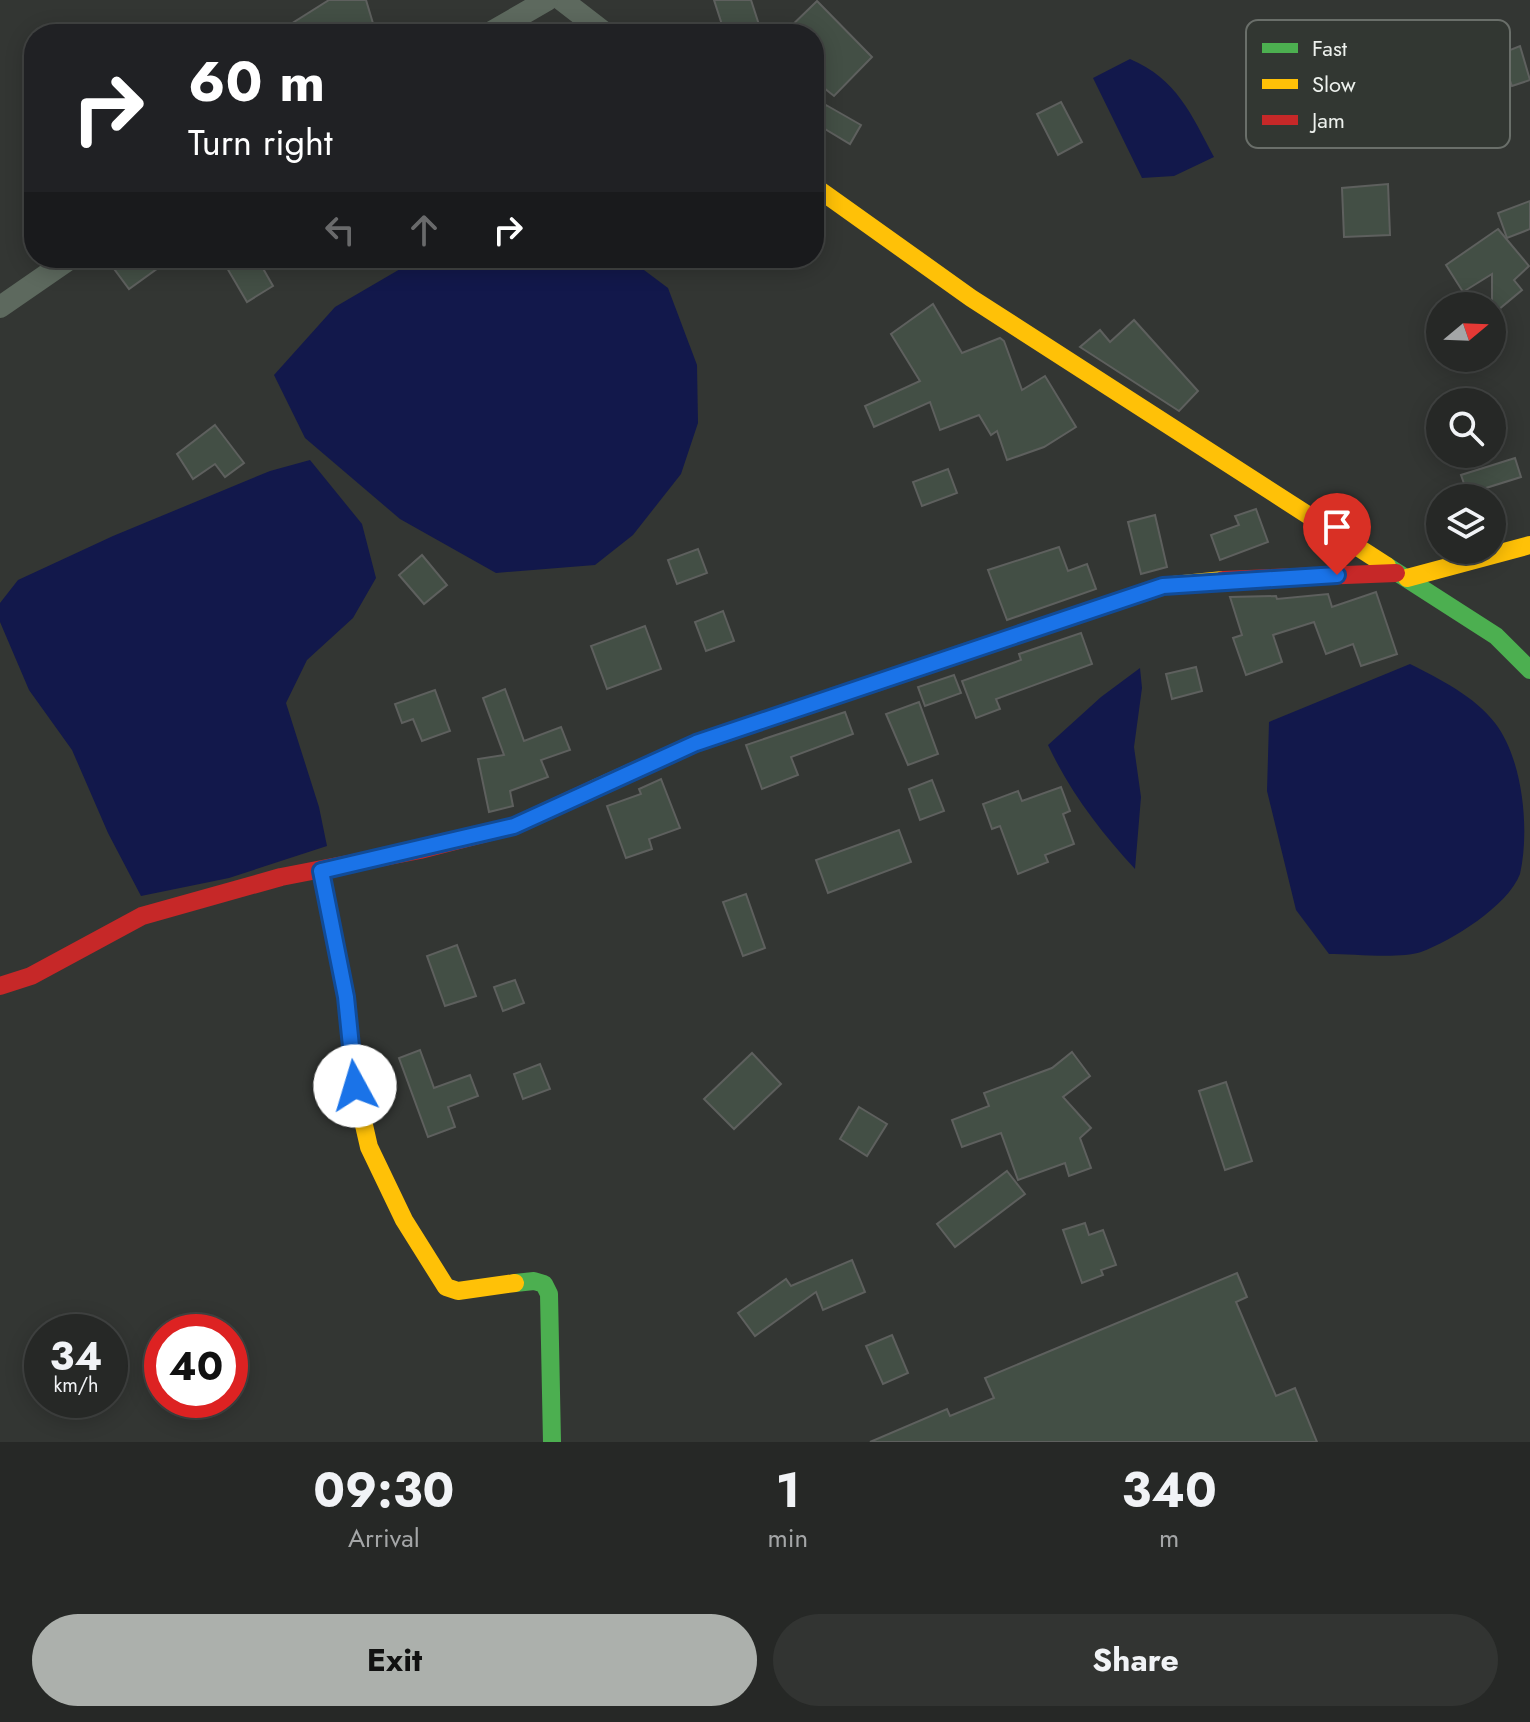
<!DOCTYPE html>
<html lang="en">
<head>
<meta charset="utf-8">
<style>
  :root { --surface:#262826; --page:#323432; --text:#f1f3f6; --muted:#a4a6a7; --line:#424443; --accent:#acb0ac }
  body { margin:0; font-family:Jost,sans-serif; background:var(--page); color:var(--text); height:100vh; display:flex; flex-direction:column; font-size:30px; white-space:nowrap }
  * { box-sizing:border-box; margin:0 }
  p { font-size:26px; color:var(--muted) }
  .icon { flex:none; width:44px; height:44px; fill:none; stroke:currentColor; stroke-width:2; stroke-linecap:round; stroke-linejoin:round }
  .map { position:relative; height:1442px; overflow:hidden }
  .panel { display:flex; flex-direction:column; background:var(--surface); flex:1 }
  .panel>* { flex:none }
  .hud { position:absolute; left:24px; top:24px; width:800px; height:244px; border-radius:32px; box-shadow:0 4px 20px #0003,0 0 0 2px var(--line); background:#202124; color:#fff; overflow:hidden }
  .needle { width:52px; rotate:71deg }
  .buttons { position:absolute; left:1426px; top:292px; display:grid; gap:16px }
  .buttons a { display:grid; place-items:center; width:80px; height:80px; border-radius:50%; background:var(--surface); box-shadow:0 4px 20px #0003,0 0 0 2px var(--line); font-size:40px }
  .speed { position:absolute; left:24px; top:1314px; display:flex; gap:16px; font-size:40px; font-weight:700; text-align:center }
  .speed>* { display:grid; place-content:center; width:104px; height:104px; border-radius:50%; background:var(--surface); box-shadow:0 4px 20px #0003,0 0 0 2px var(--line); line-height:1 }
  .speed small { font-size:20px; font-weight:400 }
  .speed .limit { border:12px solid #d22; background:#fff; color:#111 }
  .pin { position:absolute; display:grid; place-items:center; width:68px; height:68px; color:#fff; margin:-82px -34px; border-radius:50% 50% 50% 0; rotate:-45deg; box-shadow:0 0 8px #0007 }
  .pin .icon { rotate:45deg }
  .me { position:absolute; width:88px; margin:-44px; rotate:354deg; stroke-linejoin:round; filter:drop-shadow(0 0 6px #0008) }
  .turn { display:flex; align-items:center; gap:28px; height:168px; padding:0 32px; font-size:36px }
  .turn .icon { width:104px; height:104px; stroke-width:2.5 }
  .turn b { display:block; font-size:56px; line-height:68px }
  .lanes { display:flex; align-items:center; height:76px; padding:0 32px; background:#0003; justify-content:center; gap:40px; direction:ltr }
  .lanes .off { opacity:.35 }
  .eta { display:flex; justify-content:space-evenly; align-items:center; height:136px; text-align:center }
  .eta b { font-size:48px; font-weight:700; line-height:56px }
  .button { display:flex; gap:16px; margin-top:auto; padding:16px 32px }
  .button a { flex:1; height:92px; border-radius:48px; background:var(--accent); color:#111; font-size:32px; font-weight:700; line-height:92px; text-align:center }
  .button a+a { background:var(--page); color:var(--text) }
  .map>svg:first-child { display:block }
  .water { fill:#12184b }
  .building { fill:#434f45; stroke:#5e605e; stroke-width:2 }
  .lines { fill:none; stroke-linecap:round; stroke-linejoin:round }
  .street { stroke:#5d695e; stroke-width:22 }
  .fast { stroke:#4caf50; stroke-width:18 }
  .slow { stroke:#ffc107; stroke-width:18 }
  .jam { stroke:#c62828; stroke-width:18 }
  .route-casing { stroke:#114b97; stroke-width:20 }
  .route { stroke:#1a73e8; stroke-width:14 }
  .key { fill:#323732; stroke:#6a6f6a; stroke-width:2 }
  .key-label { font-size:22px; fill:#edf1ed }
</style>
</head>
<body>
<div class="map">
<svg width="1530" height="1442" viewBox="0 0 1530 1442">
  <rect width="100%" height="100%" fill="#333633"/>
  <g class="water">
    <path d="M 1130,59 C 1177,79 1191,114 1214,157 L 1174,176 L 1142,178 L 1093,78 Z"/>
    <path d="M 419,258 L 628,258 L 668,288 L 697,365 L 698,423 L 681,474 L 633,535 L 595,565 L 496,573 L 400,519 L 305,438 L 274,375 L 335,307 Z"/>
    <path d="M 310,460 L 362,524 L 376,578 L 353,618 L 307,660 L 286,703 L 319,807 L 327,846 L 229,878 L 141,896 L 108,833 L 72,750 L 29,690 L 0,622 L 0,603 L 18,580 L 113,536 L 270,471 Z"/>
    <path d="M 1410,664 C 1440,679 1474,696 1495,723 C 1523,759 1530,830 1520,874 C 1508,906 1451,941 1421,952 C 1400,959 1353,954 1329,954 L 1296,910 L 1267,791 L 1269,722 Z"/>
    <path d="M 1140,668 L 1142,688 L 1134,747 L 1141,797 L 1135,869 C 1100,831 1070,792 1048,745 L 1101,697 Z"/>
  </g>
  <g class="building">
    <path d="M 329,0 L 366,0 L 375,30 L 362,34 L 275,34 Z"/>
    <path d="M 714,0 L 751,0 L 762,34 L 725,34 Z"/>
    <path d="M 817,1 L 872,57 L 834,96 L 814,80 L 814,34 L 783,34 Z"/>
    <path d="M 1520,46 L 1530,80 L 1512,86 L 1500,54 Z"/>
    <path d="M 1061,102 L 1082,142 L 1058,155 L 1037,114 Z"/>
    <path d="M 826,105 L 861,125 L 850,144 L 815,123 Z"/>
    <path d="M 1388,184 L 1390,235 L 1344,237 L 1342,188 Z"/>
    <path d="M 1530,201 L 1530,229 L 1507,238 L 1498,213 Z"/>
    <path d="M 1498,229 L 1529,266 L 1514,280 L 1522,290 L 1492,315 L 1492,274 L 1463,292 L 1446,265 Z"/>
    <path d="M 106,258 L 172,258 L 129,289 Z"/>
    <path d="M 245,258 L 257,258 L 273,286 L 247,302 L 227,268 Z"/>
    <path d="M 933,304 L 962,353 L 1000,338 L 1004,341 L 1022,390 L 1045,376 L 1076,427 L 1044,447 L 1007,460 L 997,431 L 991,435 L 979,415 L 940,430 L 930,402 L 874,427 L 865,406 L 920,381 L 891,334 Z"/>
    <path d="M 1134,320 L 1198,391 L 1179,411 L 1080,347 L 1100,330 L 1110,342 Z"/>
    <path d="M 215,425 L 244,463 L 225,477 L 215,464 L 193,479 L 177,454 Z"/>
    <path d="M 1515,458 L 1521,477 L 1486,488 L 1488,493 L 1469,498 L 1461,475 Z"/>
    <path d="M 948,469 L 957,493 L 922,506 L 913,482 Z"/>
    <path d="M 1256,509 L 1268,542 L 1220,560 L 1211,535 L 1239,525 L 1235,516 Z"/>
    <path d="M 1155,515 L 1167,567 L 1141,574 L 1128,522 Z"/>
    <path d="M 1059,547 L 1068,571 L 1087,564 L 1096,589 L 1007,620 L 988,570 Z"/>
    <path d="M 698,549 L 707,573 L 677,584 L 668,560 Z"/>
    <path d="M 422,555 L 447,585 L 424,604 L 399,575 Z"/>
    <path d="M 1376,592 L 1397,654 L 1361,666 L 1353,644 L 1326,654 L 1314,622 L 1273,635 L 1282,662 L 1246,675 L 1233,638 L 1242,635 L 1230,597 L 1276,596 L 1277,599 L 1328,594 L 1332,607 Z"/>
    <path d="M 723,611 L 734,641 L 706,651 L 695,622 Z"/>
    <path d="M 645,626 L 661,669 L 607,689 L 591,646 Z"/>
    <path d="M 1081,633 L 1092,664 L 996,699 L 1000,709 L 976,718 L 962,681 L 1021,660 L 1019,654 Z"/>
    <path d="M 1196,667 L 1202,691 L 1172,699 L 1166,674 Z"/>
    <path d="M 954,675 L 961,693 L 925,706 L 918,687 Z"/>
    <path d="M 505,689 L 524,741 L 561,727 L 570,750 L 541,760 L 548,777 L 510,791 L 513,806 L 489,812 L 478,759 L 504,755 L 483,698 Z"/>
    <path d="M 435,690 L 450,731 L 422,741 L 413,719 L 402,723 L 395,704 Z"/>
    <path d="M 919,702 L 938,754 L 908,765 L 886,714 Z"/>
    <path d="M 845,712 L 853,734 L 791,757 L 798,775 L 762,789 L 746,745 Z"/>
    <path d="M 661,779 L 680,828 L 649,839 L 652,849 L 626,858 L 607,806 L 641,794 L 639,789 Z"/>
    <path d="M 932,780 L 944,811 L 920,820 L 909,789 Z"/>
    <path d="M 1061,787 L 1070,811 L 1063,814 L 1074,844 L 1045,855 L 1048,862 L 1018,874 L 1000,826 L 992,829 L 983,804 L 1018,791 L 1022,801 Z"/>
    <path d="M 899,830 L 911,862 L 828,893 L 816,860 Z"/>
    <path d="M 746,894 L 765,948 L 743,956 L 723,902 Z"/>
    <path d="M 457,945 L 476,996 L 445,1006 L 427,956 Z"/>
    <path d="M 515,980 L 524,1003 L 503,1011 L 494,987 Z"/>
    <path d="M 420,1050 L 434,1088 L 470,1075 L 478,1096 L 448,1107 L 455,1127 L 428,1137 L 399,1058 Z"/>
    <path d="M 1072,1052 L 1090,1076 L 1063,1097 L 1091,1128 L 1080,1138 L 1091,1168 L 1069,1176 L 1065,1163 L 1018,1180 L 1001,1133 L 962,1147 L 952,1120 L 989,1106 L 984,1093 L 1052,1068 Z"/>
    <path d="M 752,1053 L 781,1084 L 734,1129 L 704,1099 Z"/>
    <path d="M 540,1064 L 550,1089 L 523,1099 L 514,1074 Z"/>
    <path d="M 1226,1082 L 1252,1161 L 1225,1170 L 1199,1091 Z"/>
    <path d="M 859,1107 L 887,1124 L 867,1156 L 840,1139 Z"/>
    <path d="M 1007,1171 L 1025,1194 L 955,1247 L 937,1224 Z"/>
    <path d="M 1085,1223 L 1089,1235 L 1103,1230 L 1116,1265 L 1101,1270 L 1103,1275 L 1082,1283 L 1063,1230 Z"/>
    <path d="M 852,1260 L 865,1292 L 823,1310 L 816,1292 L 755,1336 L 738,1313 L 786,1279 L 791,1286 Z"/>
    <path d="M 1237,1273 L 1247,1297 L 1236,1302 L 1276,1396 L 1295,1388 L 1317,1442 L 870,1442 L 947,1409 L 950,1416 L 994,1398 L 985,1378 Z"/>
    <path d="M 892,1335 L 908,1373 L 883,1384 L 866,1346 Z"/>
  </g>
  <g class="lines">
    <g class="street">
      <path d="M 562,0 L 606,34"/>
      <path d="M 488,34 L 547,0"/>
      <path d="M 0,307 L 71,258"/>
    </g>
    <g class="fast">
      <path d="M 1387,566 L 1496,636 L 1530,670"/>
      <path d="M 515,1283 L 534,1281 L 544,1284 L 549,1294 L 552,1442"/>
    </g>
    <g class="slow">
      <path d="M 814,186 L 971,298 L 1387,566"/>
      <path d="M 1407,578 L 1530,545"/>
      <path d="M 594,789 L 696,743 L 1163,586 L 1223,580"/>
      <path d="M 321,871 L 346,997 L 355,1086 L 369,1147 L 404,1220 L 446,1287 L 458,1291 L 515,1283"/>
    </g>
    <g class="jam">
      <path d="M 1223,580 L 1396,573"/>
      <path d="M 0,986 L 31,976 L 142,916 L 281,877 L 420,850 L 514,826 L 594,789"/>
    </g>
  </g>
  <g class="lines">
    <g class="route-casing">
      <path id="route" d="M 355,1086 L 346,997 L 321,871 L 514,826 L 696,743 L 1163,586 L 1337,575"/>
    </g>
    <use href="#route" class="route"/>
  </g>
  <rect x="1246" y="20" width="264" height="128" rx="12" class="key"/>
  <rect x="1262" y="43" width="36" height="10" fill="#4caf50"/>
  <rect x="1262" y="79" width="36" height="10" fill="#ffc107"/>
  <rect x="1262" y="115" width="36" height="10" fill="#c62828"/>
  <g class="key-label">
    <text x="1312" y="56">Fast</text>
    <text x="1312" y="92">Slow</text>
    <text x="1312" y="128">Jam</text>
  </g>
</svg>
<div class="buttons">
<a><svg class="needle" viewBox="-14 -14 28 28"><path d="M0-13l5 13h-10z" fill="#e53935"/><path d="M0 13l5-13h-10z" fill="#a4a6a7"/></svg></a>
<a><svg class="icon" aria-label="search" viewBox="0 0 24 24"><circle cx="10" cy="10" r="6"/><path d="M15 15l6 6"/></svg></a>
<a><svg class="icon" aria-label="layers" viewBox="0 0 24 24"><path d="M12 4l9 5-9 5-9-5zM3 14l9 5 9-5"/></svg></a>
</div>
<div class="speed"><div>34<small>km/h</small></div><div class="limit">40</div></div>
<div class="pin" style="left:1337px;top:575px;background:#d93025"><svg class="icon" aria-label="arrive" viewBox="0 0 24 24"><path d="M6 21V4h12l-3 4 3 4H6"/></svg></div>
<svg class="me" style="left:355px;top:1086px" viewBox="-20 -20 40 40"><circle r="19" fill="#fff"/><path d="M0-13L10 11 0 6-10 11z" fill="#1a73e8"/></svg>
<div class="hud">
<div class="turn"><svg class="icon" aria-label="right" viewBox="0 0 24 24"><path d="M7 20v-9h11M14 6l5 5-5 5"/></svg><div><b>60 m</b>Turn right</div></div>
<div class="lanes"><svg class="icon off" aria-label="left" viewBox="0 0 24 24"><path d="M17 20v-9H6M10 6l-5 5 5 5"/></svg><svg class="icon off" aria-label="ahead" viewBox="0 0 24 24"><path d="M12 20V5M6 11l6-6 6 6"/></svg><svg class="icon" aria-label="right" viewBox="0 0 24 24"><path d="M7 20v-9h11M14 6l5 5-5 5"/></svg></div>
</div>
</div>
<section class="panel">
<div class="eta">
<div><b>09:30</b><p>Arrival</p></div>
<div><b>1</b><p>min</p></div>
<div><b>340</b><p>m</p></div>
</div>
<div class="button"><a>Exit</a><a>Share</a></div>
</section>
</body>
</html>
